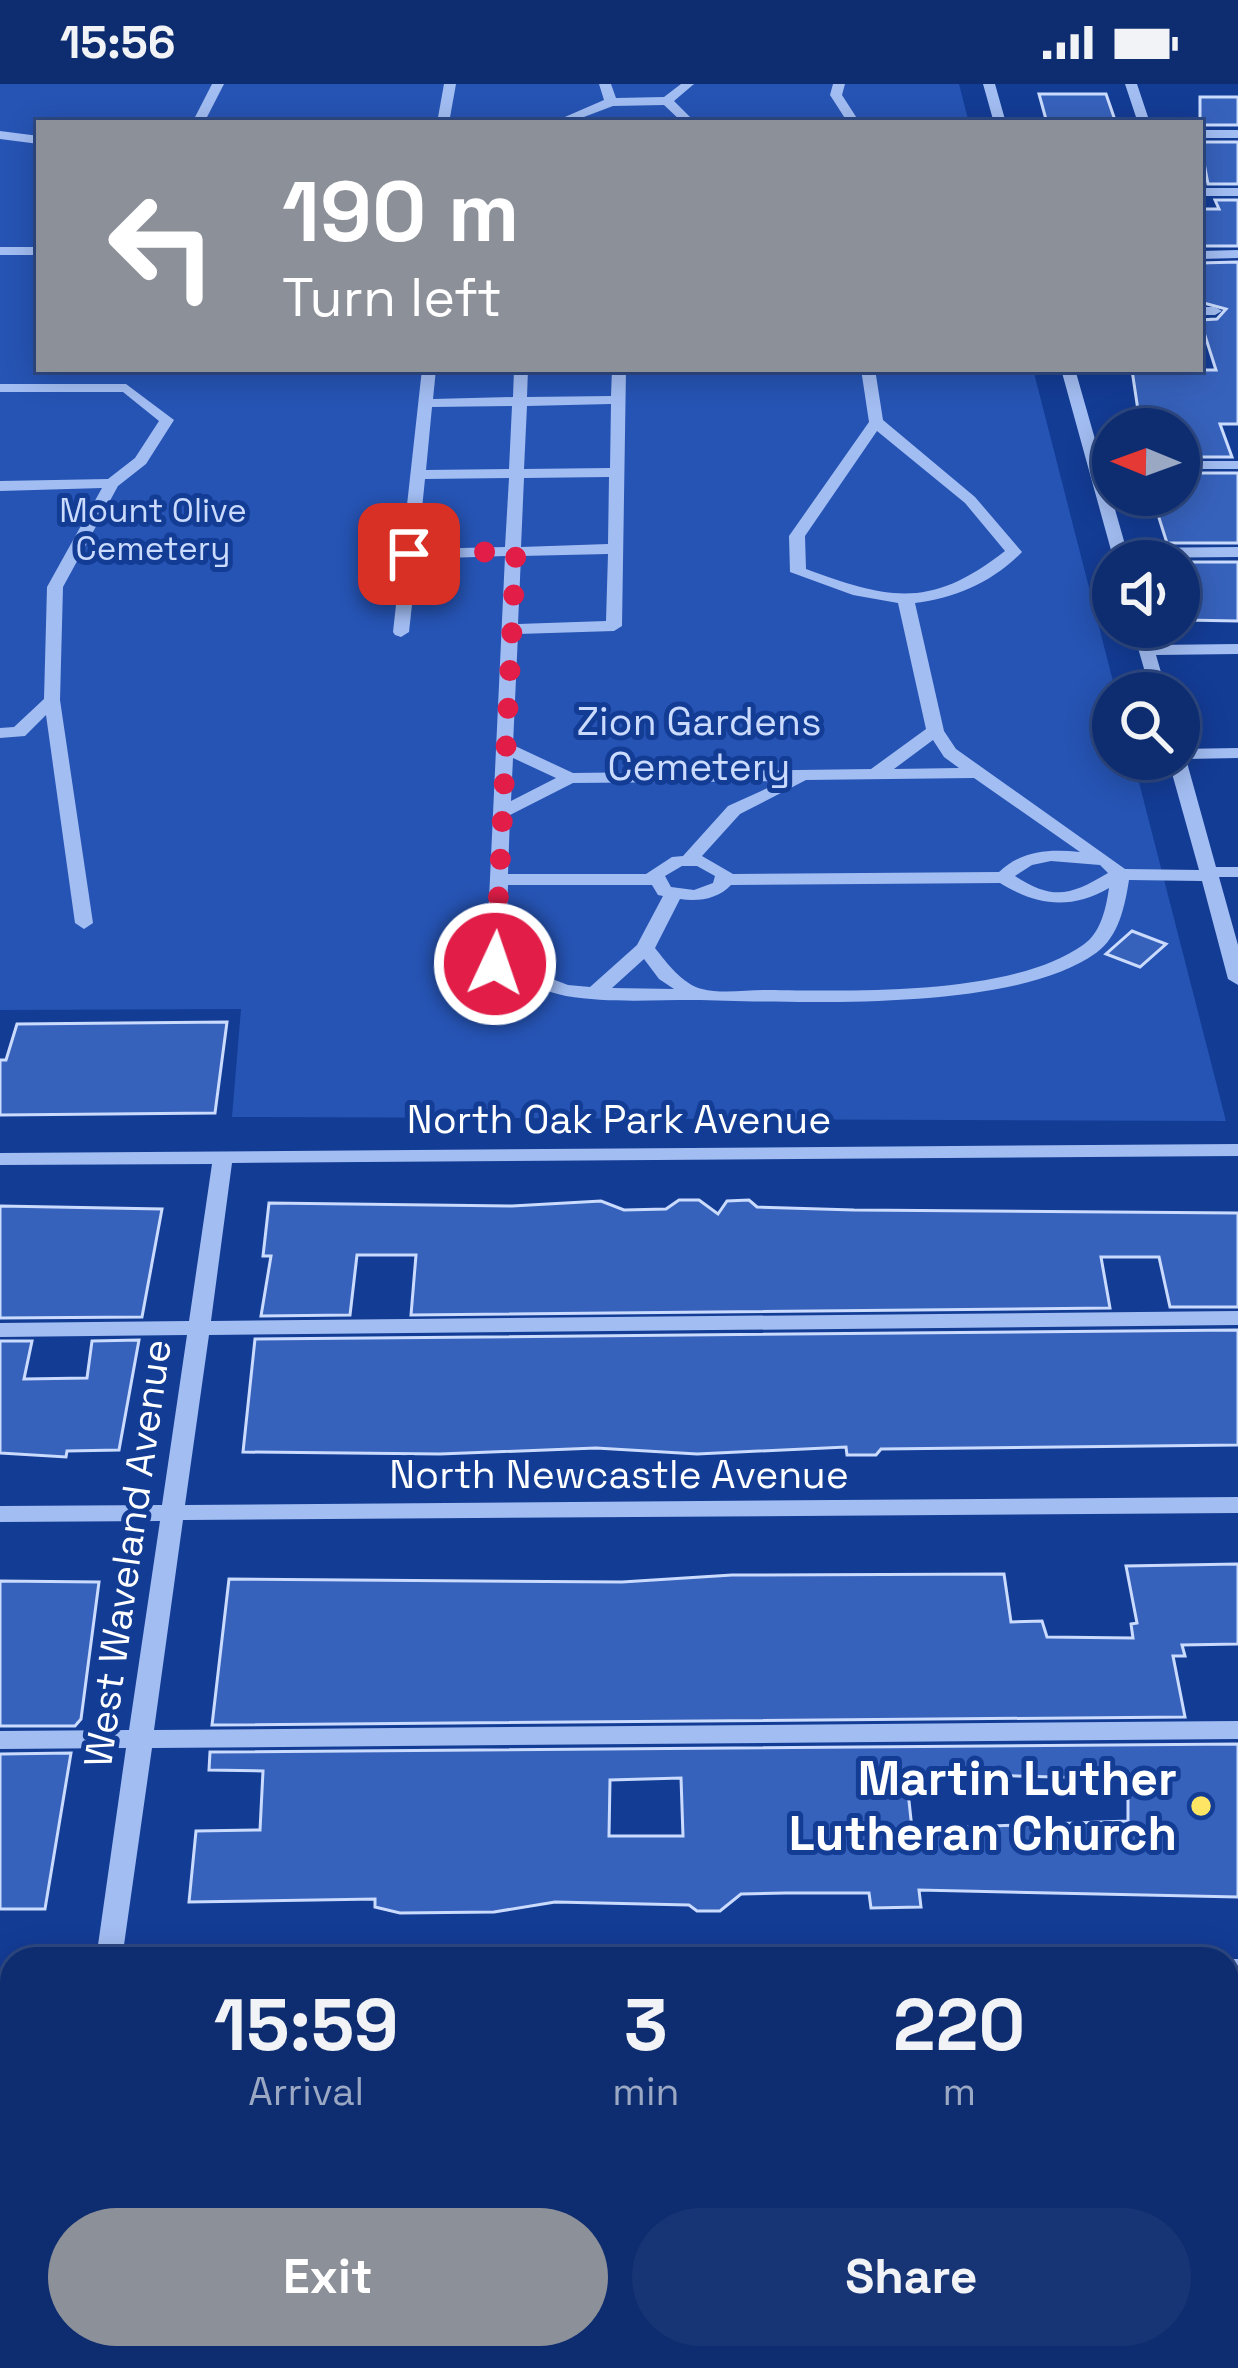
<!DOCTYPE html>
<html lang="en">
<head>
<meta charset="utf-8">
<style>
  :root { --surface:#0e2d70; --page:#173575; --text:#f1f3f6; --muted:#9ba8c3; --line:#2e4983; --accent:#8c9099 }
  body { margin:0; font-family:"Space Grotesk",sans-serif; background:var(--page); color:var(--text); height:100vh; display:flex; flex-direction:column; font-size:45px; white-space:nowrap }
  * { box-sizing:border-box; margin:0 }
  p { font-size:39px; color:var(--muted) }
  .icon { flex:none; width:66px; height:66px; fill:none; stroke:currentColor; stroke-width:2; stroke-linecap:round; stroke-linejoin:round }
  .map { position:relative; flex:1; overflow:hidden }
  .details { position:absolute; left:0px; top:1863px; width:1239px; height:423px; display:flex; flex-direction:column; background:var(--surface); border-radius:36px 36px 0 0; box-shadow:0 6px 30px #0003,0 0 0 3px var(--line) }
  .details>* { flex:none }
  .top-card { position:absolute; left:36px; top:36px; width:1167px; height:252px; border-radius:0px; box-shadow:0 6px 30px #0003,0 0 0 3px var(--line); background:#8c9099; color:#fff; overflow:hidden }
  .needle { width:78px; rotate:271deg }
  .fabs { position:absolute; left:1092px; top:324px; display:grid; gap:24px }
  .fabs a { display:grid; place-items:center; width:108px; height:108px; border-radius:50%; background:var(--surface); box-shadow:0 6px 30px #0003,0 0 0 3px var(--line); font-size:60px }
  .pin { position:absolute; display:grid; place-items:center; width:102px; height:102px; color:#fff; margin:-51px; border-radius:24px; box-shadow:0 6px 18px #0006 }
  .me { position:absolute; width:132px; margin:-66px; rotate:3deg; stroke-linejoin:round; filter:drop-shadow(0 0 9px #0008) }
  .turn { display:flex; align-items:center; gap:42px; height:252px; padding:0 48px; font-size:54px }
  .turn .icon { width:156px; height:156px; stroke-width:2.5 }
  .turn b { display:block; font-size:84px; line-height:102px }
  .eta { display:flex; justify-content:space-evenly; align-items:center; height:204px; text-align:center }
  .eta b { font-size:72px; font-weight:700; line-height:84px }
  .button { display:flex; gap:24px; margin-top:auto; padding:24px 48px }
  .button a { flex:1; height:138px; border-radius:72px; background:var(--accent); color:#fff; font-size:48px; font-weight:700; line-height:138px; text-align:center }
  .button a+a { background:var(--page); color:var(--text) }
  .status { display:flex; justify-content:space-between; align-items:center; height:84px; padding:0 60px; background:var(--surface); direction:ltr }
  .status svg { height:33px; fill:currentColor }
  .map>svg:first-child { display:block }
  .green { fill:#2654b4 }
  .building { fill:#3762bc; stroke:#cadbfd; stroke-width:3; fill-rule:evenodd }
  .lines { fill:none; stroke-linecap:round; stroke-linejoin:round }
  .minor { fill:#a2bdf2; fill-rule:evenodd }
  .route { stroke:#e11d48; stroke-width:21; stroke-dasharray:0 37.8 }
  .poi-dot { fill:#ffe564; stroke:#133c95; stroke-width:4.5 }
  .labels { text-anchor:middle; stroke-width:10; stroke-linejoin:round; paint-order:stroke }
  .far-park-label { font-size:33px; fill:#cadbfd; stroke:#133c95 }
  .park-label { font-size:39px; fill:#cadbfd; stroke:#133c95 }
  .street-label { font-size:39px; fill:#fff; stroke:#133c95 }
  .near-poi-label { font-size:48px; font-weight:bold; fill:#fff; stroke:#133c95; text-anchor:end }
</style>
</head>
<body>
<div class="status"><b>15:56</b><svg viewBox="0 0 49 12"><path d="M0 12V9h3v3zM5 12V6h3v6zM10 12V3h3v9zM15 12V0h3v12zM26 1h20v11H26zM47 4h2v5h-2z"/></svg></div>
<div class="map">
<svg width="1238" height="2284" viewBox="0 0 1238 2284">
  <rect width="100%" height="100%" fill="#133c95"/>
  <path class="green" d="M 0,0 L 959,0 L 969,39 L 39,39 L 39,285 L 1033,285 L 1116,609 L 1113,675 L 1133,675 L 1226,1037 L 232,1033 L 241,925 L 0,926 Z"/>
  <g class="building">
    <path d="M 1039,10 L 1106,10 L 1116,39 L 1047,39 Z"/>
    <rect x="1200" y="13" width="38" height="28"/>
    <path d="M 1200,58 L 1238,58 L 1238,100 L 1208,100 Z"/>
    <path d="M 1215,116 L 1238,116 L 1238,162 L 1204,162 L 1200,125 L 1219,125 Z"/>
    <path d="M 1238,178 L 1238,340 L 1220,340 L 1232,373 L 1179,373 L 1179,345 L 1150,345 L 1146,333 L 1139,333 L 1132,286 L 1216,286 L 1200,236 L 1217,235 L 1226,225 L 1200,218 L 1200,179 Z"/>
    <path d="M 1180,389 L 1238,389 L 1238,459 L 1167,459 L 1152,412 L 1187,412 Z"/>
    <path d="M 1179,478 L 1238,478 L 1238,537 L 1185,536 Z"/>
    <path d="M 1132,847 L 1166,860 L 1140,883 L 1106,870 Z"/>
    <path d="M 227,938 L 215,1029 L 0,1031 L 0,976 L 6,976 L 17,940 Z"/>
    <path d="M 679,1116 L 699,1116 L 718,1130 L 727,1117 L 749,1116 L 757,1123 L 854,1126 L 1238,1129 L 1238,1223 L 1170,1223 L 1159,1173 L 1101,1173 L 1110,1224 L 411,1231 L 416,1171 L 357,1171 L 350,1231 L 261,1232 L 271,1172 L 263,1172 L 269,1119 L 512,1122 L 601,1117 L 624,1126 L 666,1125 Z"/>
    <path d="M 0,1122 L 162,1125 L 142,1233 L 0,1234 Z"/>
    <path d="M 1238,1246 L 1238,1361 L 881,1365 L 876,1371 L 847,1371 L 846,1363 L 697,1370 L 596,1364 L 440,1370 L 243,1368 L 255,1255 Z"/>
    <path d="M 139,1256 L 119,1366 L 67,1367 L 66,1373 L 0,1369 L 0,1257 L 32,1257 L 24,1295 L 87,1294 L 92,1257 Z"/>
    <path d="M 1238,1480 L 1238,1560 L 1182,1561 L 1185,1572 L 1173,1572 L 1185,1633 L 212,1641 L 229,1495 L 622,1498 L 732,1491 L 1004,1490 L 1011,1538 L 1042,1537 L 1047,1553 L 1133,1554 L 1131,1540 L 1137,1539 L 1126,1482 Z"/>
    <path d="M 0,1497 L 99,1498 L 81,1635 L 75,1642 L 0,1642 Z"/>
    <path d="M 1238,1660 L 1238,1813 L 919,1806 L 921,1823 L 871,1824 L 869,1809 L 786,1809 L 741,1810 L 720,1827 L 697,1827 L 689,1821 L 555,1818 L 494,1828 L 400,1829 L 375,1823 L 375,1815 L 189,1818 L 196,1747 L 260,1746 L 263,1687 L 209,1686 L 210,1668 ZM 906,1689 L 1128,1695 L 1128,1737 L 912,1745 ZM 681,1694 L 683,1752 L 609,1752 L 610,1696 Z"/>
    <path d="M 71,1669 L 45,1825 L 0,1825 L 0,1670 Z"/>
  </g>
  <g class="lines">
    <g class="minor">
      <path d="M 212,0 L 224,0 L 204,39 L 192,39 Z"/>
      <path d="M 444,0 L 456,0 L 449,39 L 437,39 Z"/>
      <path d="M 599,0 L 611,0 L 616,14 L 664,13 L 681,0 L 694,0 L 674,17 L 696,39 L 683,39 L 664,21 L 613,22 L 568,39 L 551,39 L 604,16 Z"/>
      <path d="M 833,0 L 845,0 L 842,11 L 860,39 L 848,39 L 830,11 Z"/>
      <path d="M 983,0 L 995,0 L 1006,39 L 994,39 Z"/>
      <path d="M 1125,0 L 1137,0 L 1150,39 L 1138,39 Z"/>
      <rect x="1200" y="46" width="38" height="8"/>
      <path d="M 0,47 L 39,52 L 39,60 L 0,55 Z"/>
      <rect x="1200" y="104" width="38" height="8"/>
      <rect x="0" y="163" width="39" height="8"/>
      <path d="M 1238,166 L 1238,174 L 1200,175 L 1200,167 Z"/>
      <path d="M 1200,223 L 1215,223 L 1222,227 L 1215,231 L 1200,231 Z"/>
      <path d="M 422,285 L 436,285 L 433,315 L 513,313 L 514,285 L 528,285 L 527,313 L 611,312 L 612,285 L 626,285 L 622,542 L 614,547 L 518,550 L 513,661 L 573,689 L 871,685 L 926,645 L 898,519 L 853,511 L 790,488 L 789,452 L 869,338 L 861,285 L 875,285 L 883,336 L 975,413 L 1022,468 C 992,498 956,514 915,519 L 944,647 L 956,665 L 1125,785 L 1199,786 L 1168,675 L 1179,675 L 1179,665 L 1238,664 L 1238,674 L 1186,675 L 1216,783 L 1238,783 L 1238,793 L 1219,793 L 1238,861 L 1238,901 L 1228,895 L 1202,797 L 1129,796 C 1125,821 1119,853 1096,869 C 1013,929 796,918 693,916 C 651,916 607,919 566,912 C 540,907 513,893 488,884 L 486,880 L 505,472 L 417,475 L 409,548 L 401,553 L 395,551 L 393,548 ZM 611,320 L 610,384 L 524,385 L 527,322 ZM 512,322 L 509,385 L 426,386 L 432,323 ZM 877,347 L 965,419 L 1005,467 C 931,525 890,516 806,485 L 805,452 ZM 609,393 L 608,460 L 521,463 L 524,394 ZM 509,394 L 505,463 L 418,465 L 425,395 ZM 608,470 L 606,537 L 518,540 L 521,472 ZM 933,656 L 944,673 L 959,684 L 894,685 ZM 513,674 L 556,694 L 511,717 ZM 974,694 L 1080,768 C 1050,765 1022,766 999,788 L 733,790 L 702,772 L 740,730 L 806,696 ZM 783,697 L 728,722 L 683,772 L 672,773 L 646,790 L 508,790 L 510,731 L 573,699 ZM 1051,777 L 1100,781 L 1108,789 C 1071,811 1054,817 1015,792 L 1032,781 ZM 682,782 L 697,782 L 715,792 L 713,799 L 694,806 L 671,803 L 665,792 ZM 1000,799 C 1037,822 1071,826 1109,804 C 1106,824 1101,849 1083,861 C 1011,912 853,907 767,906 C 747,906 721,910 702,905 C 682,900 667,879 655,864 L 680,815 C 698,818 718,815 731,801 ZM 508,801 L 652,801 L 658,811 L 663,812 L 637,861 L 590,903 L 568,901 L 505,877 ZM 644,875 L 659,895 L 674,905 L 612,904 Z"/>
      <path d="M 1061,285 L 1075,285 L 1126,464 L 1238,463 L 1238,473 L 1129,474 L 1130,477 L 1114,477 Z"/>
      <path d="M 0,300 L 126,300 L 174,336 L 146,380 L 118,402 L 63,503 L 60,616 L 93,839 L 84,845 L 75,839 L 46,631 L 25,652 L 0,654 L 0,644 L 14,643 L 44,615 L 47,503 L 102,404 L 0,407 L 0,397 L 108,395 L 135,374 L 159,337 L 123,308 L 0,308 Z"/>
      <rect x="1179" y="377" width="59" height="8"/>
      <path d="M 1132,543 L 1148,543 L 1153,561 L 1238,560 L 1238,570 L 1156,571 L 1167,609 L 1151,609 Z"/>
      <path d="M 1238,1060 L 1238,1072 L 232,1079 L 211,1237 L 1238,1227 L 1238,1241 L 209,1251 L 185,1421 L 1238,1413 L 1238,1429 L 183,1436 L 154,1646 L 1238,1637 L 1238,1655 L 152,1664 L 122,1875 L 96,1875 L 126,1664 L 0,1665 L 0,1647 L 129,1646 L 160,1437 L 0,1438 L 0,1422 L 162,1421 L 187,1251 L 0,1253 L 0,1239 L 189,1237 L 212,1080 L 0,1081 L 0,1069 Z"/>
      <rect x="1227" y="1875" width="11" height="20"/>
      <rect x="0" y="1887" width="12" height="20"/>
      <rect x="1227" y="2173" width="11" height="24"/>
      <rect x="0" y="2187" width="12" height="24"/>
      <path d="M 37,2274 L 67,2274 L 66,2284 L 36,2284 Z"/>
    </g>
  </g>
  <g class="lines">
    <path class="route" d="M 409,470 L 516,467 L 495,880"/>
  </g>
  <circle class="poi-dot" cx="1201" cy="1722" r="12"/>
  <g class="labels">
    <g class="far-park-label">
      <text x="153" y="438">Mount Olive<tspan x="153" dy="38">Cemetery</tspan></text>
    </g>
    <g class="park-label">
      <text x="699" y="651">Zion Gardens<tspan x="699" dy="45">Cemetery</tspan></text>
    </g>
    <g class="street-label">
      <text x="619" y="1049">North Oak Park Avenue</text>
      <text x="619" y="1404">North Newcastle Avenue</text>
      <text transform="translate(127 1469) rotate(-82)" y="14">West Waveland Avenue</text>
    </g>
    <g class="near-poi-label">
      <text x="1177" y="1711">Martin Luther<tspan x="1177" dy="55">Lutheran Church</tspan></text>
    </g>
  </g>
</svg>
<div class="fabs">
<a><svg class="needle" viewBox="-14 -14 28 28"><path d="M0-13l5 13h-10z" fill="#e53935"/><path d="M0 13l5-13h-10z" fill="#9ba8c3"/></svg></a>
<a><svg class="icon" aria-label="sound" viewBox="0 0 24 24"><path d="M4 9h4l5-4v14l-5-4H4zM17 9q2 3 0 6"/></svg></a>
<a><svg class="icon" aria-label="search" viewBox="0 0 24 24"><circle cx="10" cy="10" r="6"/><path d="M15 15l6 6"/></svg></a>
</div>
<div class="pin" style="left:409px;top:470px;background:#d93025"><svg class="icon" aria-label="arrive" viewBox="0 0 24 24"><path d="M6 21V4h12l-3 4 3 4H6"/></svg></div>
<svg class="me" style="left:495px;top:880px" viewBox="-20 -20 40 40"><circle r="17" fill="#e11d48" stroke="#fff" stroke-width="3"/><path d="M0-11L8 9 0 5-8 9z" fill="#fff"/></svg>
<div class="top-card">
<div class="turn"><svg class="icon" aria-label="left" viewBox="0 0 24 24"><path d="M17 20v-9H6M10 6l-5 5 5 5"/></svg><div><b>190 m</b>Turn left</div></div>
</div>
<section class="details">
<div class="eta">
<div><b>15:59</b><p>Arrival</p></div>
<div><b>3</b><p>min</p></div>
<div><b>220</b><p>m</p></div>
</div>
<div class="button"><a>Exit</a><a>Share</a></div>
</section>
</div>
</body>
</html>
